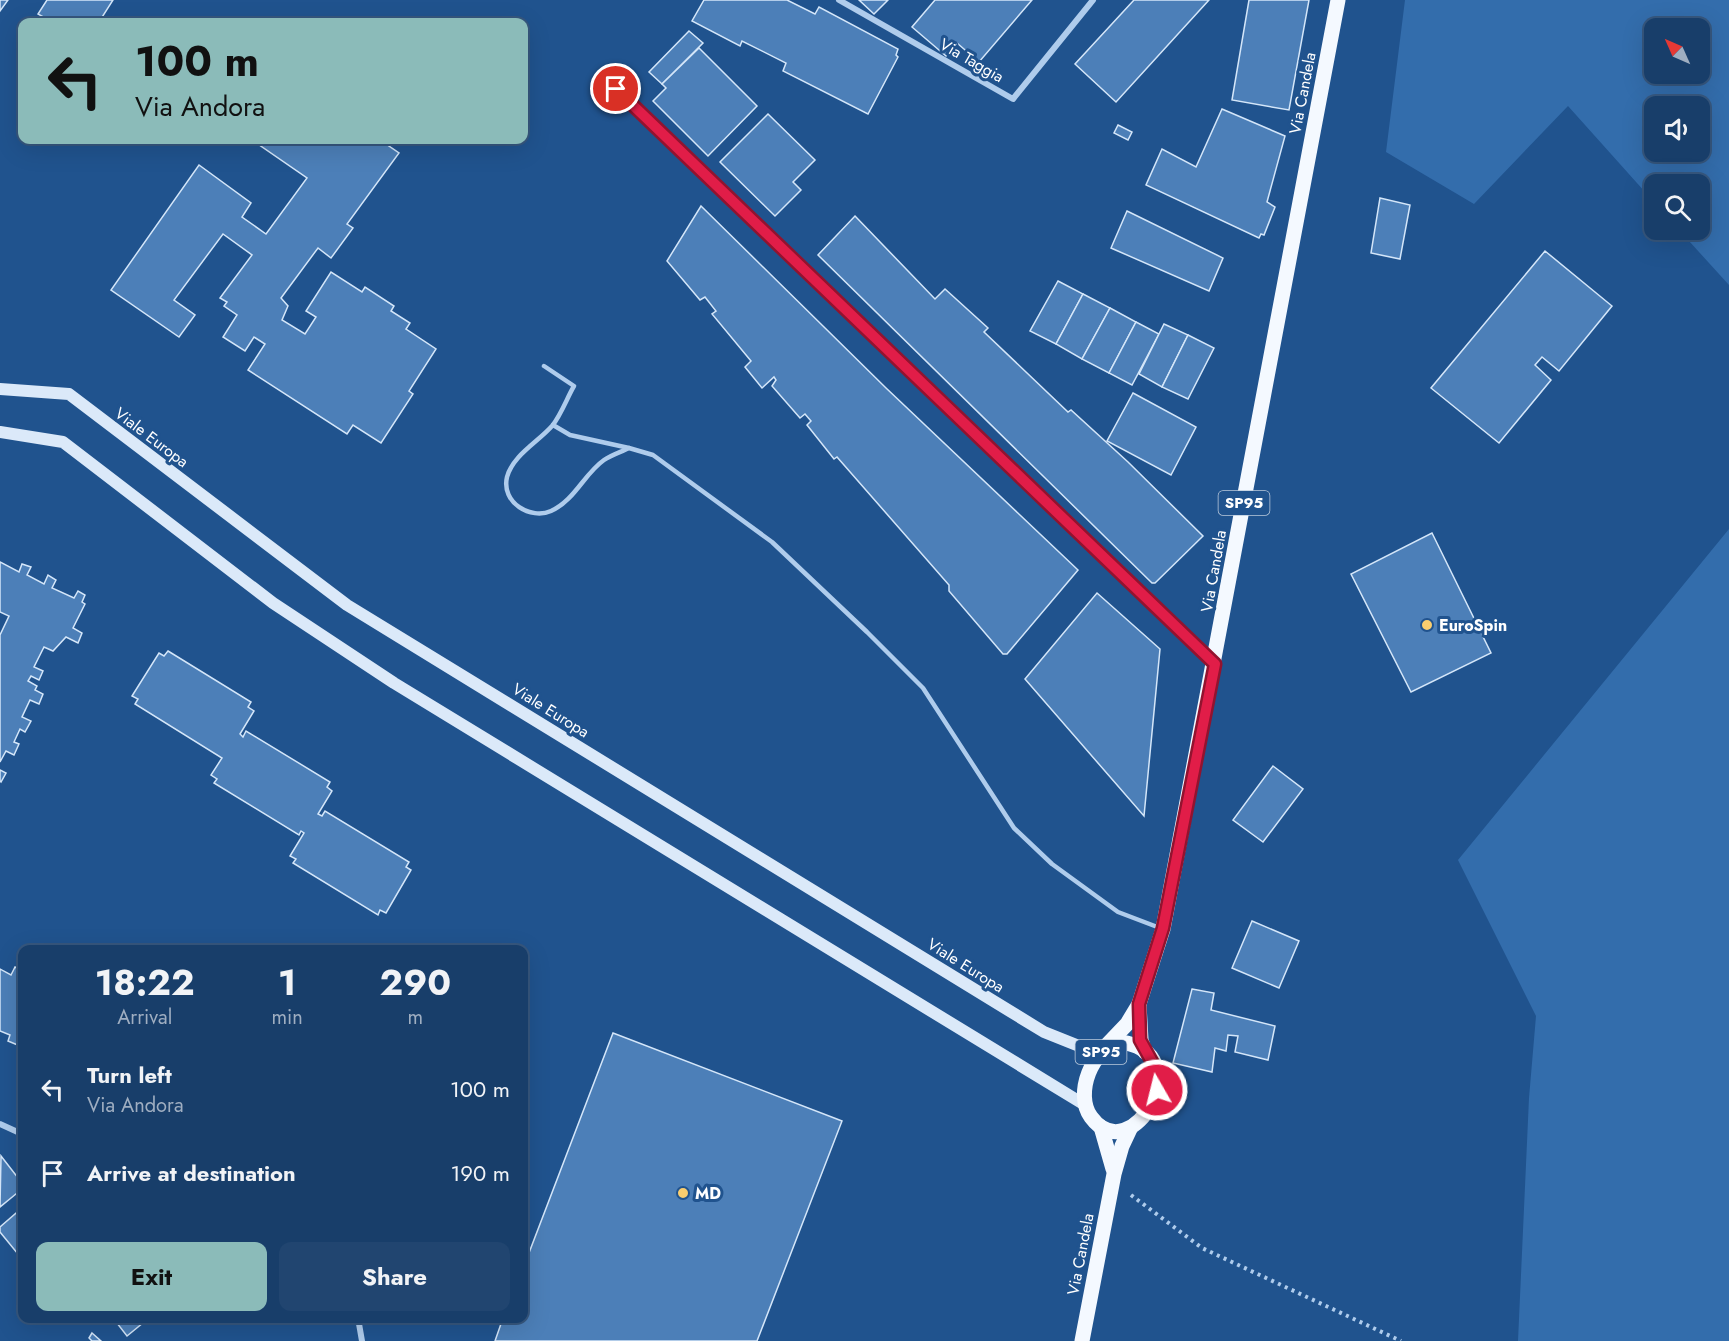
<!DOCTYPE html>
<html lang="en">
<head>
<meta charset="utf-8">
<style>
  :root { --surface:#183e6a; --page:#214570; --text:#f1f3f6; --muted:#9faec1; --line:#36577e; --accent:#8bbbb9 }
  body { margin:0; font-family:Jost,sans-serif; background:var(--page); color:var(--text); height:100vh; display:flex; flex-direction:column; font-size:22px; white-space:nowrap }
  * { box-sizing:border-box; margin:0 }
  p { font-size:20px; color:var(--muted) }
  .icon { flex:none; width:33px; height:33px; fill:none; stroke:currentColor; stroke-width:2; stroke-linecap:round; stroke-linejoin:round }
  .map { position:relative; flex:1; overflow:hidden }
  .details { position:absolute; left:18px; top:945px; width:510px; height:378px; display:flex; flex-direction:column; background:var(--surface); border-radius:12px; box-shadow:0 6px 24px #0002,0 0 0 2px var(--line) }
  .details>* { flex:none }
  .top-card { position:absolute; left:18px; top:18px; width:510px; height:126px; border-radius:12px; box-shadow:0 6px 24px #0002,0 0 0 2px var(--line); background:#8bbbb9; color:#111; overflow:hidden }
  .needle { width:39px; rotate:315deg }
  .tools { position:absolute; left:1644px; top:18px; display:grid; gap:12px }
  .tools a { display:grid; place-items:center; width:66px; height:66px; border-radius:12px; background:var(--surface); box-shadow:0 6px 24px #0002,0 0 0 2px var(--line); font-size:30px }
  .pin { position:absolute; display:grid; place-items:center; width:51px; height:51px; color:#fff; margin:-26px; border:3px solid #fff; border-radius:50%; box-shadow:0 2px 6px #0007 }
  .me { position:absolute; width:66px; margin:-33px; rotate:352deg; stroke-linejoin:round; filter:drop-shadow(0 0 4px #0008) }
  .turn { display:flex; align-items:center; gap:21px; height:126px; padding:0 18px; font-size:27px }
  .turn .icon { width:78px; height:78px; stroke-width:2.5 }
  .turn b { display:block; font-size:42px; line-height:51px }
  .eta { display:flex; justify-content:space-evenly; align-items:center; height:102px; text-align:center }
  .eta b { font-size:36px; font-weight:700; line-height:42px }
  .action { display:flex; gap:12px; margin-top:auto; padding:12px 18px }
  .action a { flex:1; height:69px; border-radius:12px; background:var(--accent); color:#111; font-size:24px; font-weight:700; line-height:69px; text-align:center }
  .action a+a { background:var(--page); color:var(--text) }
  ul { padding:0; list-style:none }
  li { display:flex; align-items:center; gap:18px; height:84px; padding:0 18px }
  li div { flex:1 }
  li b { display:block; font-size:22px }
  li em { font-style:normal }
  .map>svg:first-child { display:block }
  .green { fill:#336dac; fill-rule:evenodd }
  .building { fill:#4c7fb8; stroke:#d4e6f9; stroke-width:1.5 }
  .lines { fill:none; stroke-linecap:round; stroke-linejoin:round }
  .path { stroke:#afccec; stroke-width:4; stroke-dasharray:3 4.5; stroke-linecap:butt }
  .lane { stroke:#afccec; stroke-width:4.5 }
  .street { stroke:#afccec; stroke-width:6 }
  .secondary { stroke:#dbe9f9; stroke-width:12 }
  .primary { stroke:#f4f9ff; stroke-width:15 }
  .route-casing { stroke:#92132f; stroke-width:15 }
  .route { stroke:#e11d48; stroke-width:10 }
  .poi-dot { fill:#face6f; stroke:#20538e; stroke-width:2 }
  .labels { text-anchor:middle; stroke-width:6; stroke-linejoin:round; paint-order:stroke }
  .shield { fill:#20538e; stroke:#bccbdd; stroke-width:1.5 }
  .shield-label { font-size:15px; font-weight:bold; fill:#fff }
  .street-label { font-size:16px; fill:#fff; stroke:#20538e }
  .poi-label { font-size:16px; font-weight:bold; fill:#fff; stroke:#20538e; text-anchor:start }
</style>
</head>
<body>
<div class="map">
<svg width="1729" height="1341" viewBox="0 0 1729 1341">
  <rect width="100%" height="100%" fill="#20538e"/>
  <g class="green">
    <path d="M 1405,0 L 1729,0 L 1729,285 L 1679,230 L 1700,230 L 1700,184 L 1654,184 L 1654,202 L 1568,106 L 1474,204 L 1386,152 ZM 1654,28 L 1700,28 L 1700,74 L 1654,74 ZM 1654,106 L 1700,106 L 1700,152 L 1654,152 Z"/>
    <path d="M 1729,529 L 1729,1341 L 1518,1341 L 1529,1098 L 1536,1016 L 1458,860 Z"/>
  </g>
  <g class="building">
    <path d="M 0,0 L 8,0 L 0,11 Z"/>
    <path d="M 47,0 L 113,0 L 99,22 L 52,22 L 38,14 Z"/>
    <path d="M 704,0 L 787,0 L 815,14 L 819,7 L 898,49 L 896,55 L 898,57 L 868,114 L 783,71 L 786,63 L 742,41 L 740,46 L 692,21 Z"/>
    <path d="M 859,0 L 888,0 L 874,14 Z"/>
    <path d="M 935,0 L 1032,0 L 979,62 L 957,43 L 946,56 L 912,27 Z"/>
    <path d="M 1134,0 L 1209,0 L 1116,102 L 1075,64 Z"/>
    <path d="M 1249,0 L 1309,0 L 1289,110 L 1232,100 Z"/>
    <path d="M 689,31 L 703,43 L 662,84 L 649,72 Z"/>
    <path d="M 699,48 L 757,106 L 708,156 L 653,101 L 666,88 L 662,84 Z"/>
    <path d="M 1222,109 L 1285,136 L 1267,202 L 1275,207 L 1264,235 L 1261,234 L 1259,238 L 1146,185 L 1162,149 L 1196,167 Z"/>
    <path d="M 768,114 L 815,160 L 793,182 L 801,190 L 775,216 L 720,162 Z"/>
    <path d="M 1118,125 L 1132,132 L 1128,140 L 1114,133 Z"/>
    <path d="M 252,140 L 380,140 L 399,153 L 347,224 L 353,228 L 331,258 L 318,248 L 281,298 L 288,306 L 282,320 L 305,334 L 316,317 L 306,311 L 331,272 L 362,292 L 365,287 L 394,306 L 391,311 L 410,323 L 406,329 L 436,349 L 409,391 L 413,394 L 381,443 L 353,425 L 347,434 L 248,370 L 265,344 L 254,337 L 245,351 L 223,337 L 237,315 L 224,306 L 227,302 L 220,298 L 252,255 L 223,234 L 174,300 L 195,315 L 179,337 L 111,290 L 199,165 L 251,203 L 242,217 L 266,234 L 307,178 Z"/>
    <path d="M 1380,198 L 1410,205 L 1400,259 L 1371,253 Z"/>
    <path d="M 701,206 L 886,388 L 1078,570 L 1007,654 L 1003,654 L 949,591 L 949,585 L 837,457 L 834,459 L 807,425 L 811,421 L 805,414 L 800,418 L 772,386 L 776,380 L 774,377 L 762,388 L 745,367 L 751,361 L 712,314 L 716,311 L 705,297 L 700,300 L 667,261 Z"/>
    <path d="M 1127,211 L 1223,258 L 1209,291 L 1111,248 Z"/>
    <path d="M 855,216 L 935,299 L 945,289 L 988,328 L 984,332 L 1068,412 L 1071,410 L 1128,462 L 1203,536 L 1155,583 L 1152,583 L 818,255 Z"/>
    <path d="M 1545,251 L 1612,306 L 1559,371 L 1542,357 L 1535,365 L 1551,380 L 1499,443 L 1431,388 Z"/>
    <path d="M 1058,281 L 1083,294 L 1056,344 L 1030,331 Z"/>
    <path d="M 1083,294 L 1110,308 L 1082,359 L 1056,344 Z"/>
    <path d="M 1110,308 L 1136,322 L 1109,373 L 1082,359 Z"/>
    <path d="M 1136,322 L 1159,334 L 1132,385 L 1109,373 Z"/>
    <path d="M 1164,324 L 1188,335 L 1162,387 L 1139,374 Z"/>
    <path d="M 1188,335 L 1214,348 L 1188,399 L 1162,387 Z"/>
    <path d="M 1133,393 L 1196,427 L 1171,475 L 1107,441 Z"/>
    <path d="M 1432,533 L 1491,653 L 1411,692 L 1351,574 Z"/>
    <path d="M 0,562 L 19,572 L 22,564 L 31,567 L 27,575 L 44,584 L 48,575 L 56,580 L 52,588 L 74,598 L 78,591 L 85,595 L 82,602 L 85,604 L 73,628 L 82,633 L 78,643 L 66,637 L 53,651 L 44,647 L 34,667 L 43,671 L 39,680 L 31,676 L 28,681 L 37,686 L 35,690 L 43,694 L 39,704 L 30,700 L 22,717 L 31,721 L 25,732 L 20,729 L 14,742 L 19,744 L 14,755 L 6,751 L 0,762 L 0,635 L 9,616 L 0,612 Z"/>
    <path d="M 1097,593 L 1160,649 L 1144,816 L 1025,679 Z"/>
    <path d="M 168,651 L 251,702 L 248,707 L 254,711 L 240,734 L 243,737 L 246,731 L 330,782 L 327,787 L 332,791 L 318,814 L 322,816 L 325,811 L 409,862 L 406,867 L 411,870 L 386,913 L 380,910 L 378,915 L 293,863 L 296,859 L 290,856 L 304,833 L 301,831 L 299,835 L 214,783 L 217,779 L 211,775 L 222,758 L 135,704 L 138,699 L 132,696 L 159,653 L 164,656 Z"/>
    <path d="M 1273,766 L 1303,789 L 1263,842 L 1233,820 Z"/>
    <path d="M 0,770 L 6,773 L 1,782 L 0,781 Z"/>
    <path d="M 1252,921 L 1299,941 L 1279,988 L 1232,968 Z"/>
    <path d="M 15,967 L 22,971 L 22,1040 L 20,1046 L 8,1041 L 10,1035 L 0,1031 L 0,969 L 11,975 Z"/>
    <path d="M 1192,989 L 1214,993 L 1211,1010 L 1275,1026 L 1268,1060 L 1235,1052 L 1238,1036 L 1228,1035 L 1226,1051 L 1215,1048 L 1212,1072 L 1173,1063 Z"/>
    <path d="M 613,1033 L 842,1121 L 757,1341 L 495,1341 L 503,1318 L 524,1318 L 524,1266 Z"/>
    <path d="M 1,1156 L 22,1183 L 22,1189 L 0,1207 Z"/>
    <path d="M 22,1208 L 22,1259 L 0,1232 L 0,1227 Z"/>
    <path d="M 113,1318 L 149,1318 L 127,1336 Z"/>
    <path d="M 92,1333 L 101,1341 L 92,1341 L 89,1338 Z"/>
  </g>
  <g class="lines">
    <path class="path" d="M 1131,1195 L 1202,1248 L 1401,1341"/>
    <g class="lane">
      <path d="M 544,366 L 574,386 C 567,398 561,415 552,426 C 538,442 513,455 507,477 C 501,503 531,520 551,511 C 575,500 584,474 604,460 C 611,455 621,452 629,448 L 653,455 L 772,542 L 867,632 L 923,688 L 1014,828 L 1052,864 L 1118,912 L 1160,928"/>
      <path d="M 553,425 L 570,435 L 629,448"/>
    </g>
    <g class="street">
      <path d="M 839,0 L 1013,99 L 1093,0"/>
      <path d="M 616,89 L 1212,661"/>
      <path d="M 0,1124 L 22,1134"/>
      <path d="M 358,1318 L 362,1341"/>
    </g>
    <g class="secondary">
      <path d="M 0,389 L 69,394 L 347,605 L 1044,1032 L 1099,1054"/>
      <path d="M 0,432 L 63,442 L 273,603 L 394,683 L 1085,1105"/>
    </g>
    <g class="primary">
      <path d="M 1139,1004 L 1141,1040 L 1145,1052"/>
      <path d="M 1120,1042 C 1201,1051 1132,1173 1091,1117 C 1074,1094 1092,1048 1120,1042 Z"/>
      <path d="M 1106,1046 L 1127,1024 L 1139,1004 L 1163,929 L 1338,0"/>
      <path d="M 1101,1127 L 1113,1169"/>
      <path d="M 1082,1341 L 1114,1174 L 1122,1146 L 1130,1129"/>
    </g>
  </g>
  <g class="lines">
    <g class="route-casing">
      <path id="route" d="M 616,89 L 1215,664 L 1163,928 L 1139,1004 L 1140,1040 L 1156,1069 L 1157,1090"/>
    </g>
    <use href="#route" class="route"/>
  </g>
  <g class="poi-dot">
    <circle cx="1427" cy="625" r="6"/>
    <circle cx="683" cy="1193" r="6"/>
  </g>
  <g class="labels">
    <g class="shield">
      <rect x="1218.5" y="491" width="51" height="24" rx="4.5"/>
      <rect x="1075.5" y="1040" width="51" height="24" rx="4.5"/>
    </g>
    <g class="shield-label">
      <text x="1244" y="508">SP95</text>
      <text x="1101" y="1057">SP95</text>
    </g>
    <g class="street-label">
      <text transform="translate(972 60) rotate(30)" y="6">Via Taggia</text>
      <text transform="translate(1302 93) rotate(-79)" y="6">Via Candela</text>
      <text transform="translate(152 437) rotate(37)" y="6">Viale Europa</text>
      <text transform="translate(1213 571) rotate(-80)" y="6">Via Candela</text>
      <text transform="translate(551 710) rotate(32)" y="6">Viale Europa</text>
      <text transform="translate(966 965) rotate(32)" y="6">Viale Europa</text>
      <text transform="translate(1080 1254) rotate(-79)" y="6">Via Candela</text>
    </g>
    <g class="poi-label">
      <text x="1439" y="631">EuroSpin</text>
      <text x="695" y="1199">MD</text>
    </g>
  </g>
</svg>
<div class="tools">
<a><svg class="needle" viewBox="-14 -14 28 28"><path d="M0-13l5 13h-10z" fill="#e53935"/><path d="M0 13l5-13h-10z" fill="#9faec1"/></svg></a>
<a><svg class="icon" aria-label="sound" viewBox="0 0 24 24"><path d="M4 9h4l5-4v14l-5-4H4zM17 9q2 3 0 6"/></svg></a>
<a><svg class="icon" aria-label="search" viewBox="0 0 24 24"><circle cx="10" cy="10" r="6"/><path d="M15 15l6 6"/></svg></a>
</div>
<div class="pin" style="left:616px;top:89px;background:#d93025"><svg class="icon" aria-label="arrive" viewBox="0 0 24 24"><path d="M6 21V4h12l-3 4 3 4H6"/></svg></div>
<svg class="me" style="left:1157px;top:1090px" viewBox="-20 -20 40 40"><circle r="17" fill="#e11d48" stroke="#fff" stroke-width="3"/><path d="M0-11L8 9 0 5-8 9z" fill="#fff"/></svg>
<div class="top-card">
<div class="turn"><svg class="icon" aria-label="left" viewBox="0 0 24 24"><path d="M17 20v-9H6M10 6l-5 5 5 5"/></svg><div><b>100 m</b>Via Andora</div></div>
</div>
<section class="details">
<div class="eta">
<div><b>18:22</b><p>Arrival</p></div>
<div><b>1</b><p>min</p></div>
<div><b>290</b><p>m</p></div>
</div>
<ul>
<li><svg class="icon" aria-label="left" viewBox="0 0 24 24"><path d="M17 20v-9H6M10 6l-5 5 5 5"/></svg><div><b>Turn left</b><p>Via Andora</p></div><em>100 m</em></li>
<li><svg class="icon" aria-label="arrive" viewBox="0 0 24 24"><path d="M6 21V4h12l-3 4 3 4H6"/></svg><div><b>Arrive at destination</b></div><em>190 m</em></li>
</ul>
<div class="action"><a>Exit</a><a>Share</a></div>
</section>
</div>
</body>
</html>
